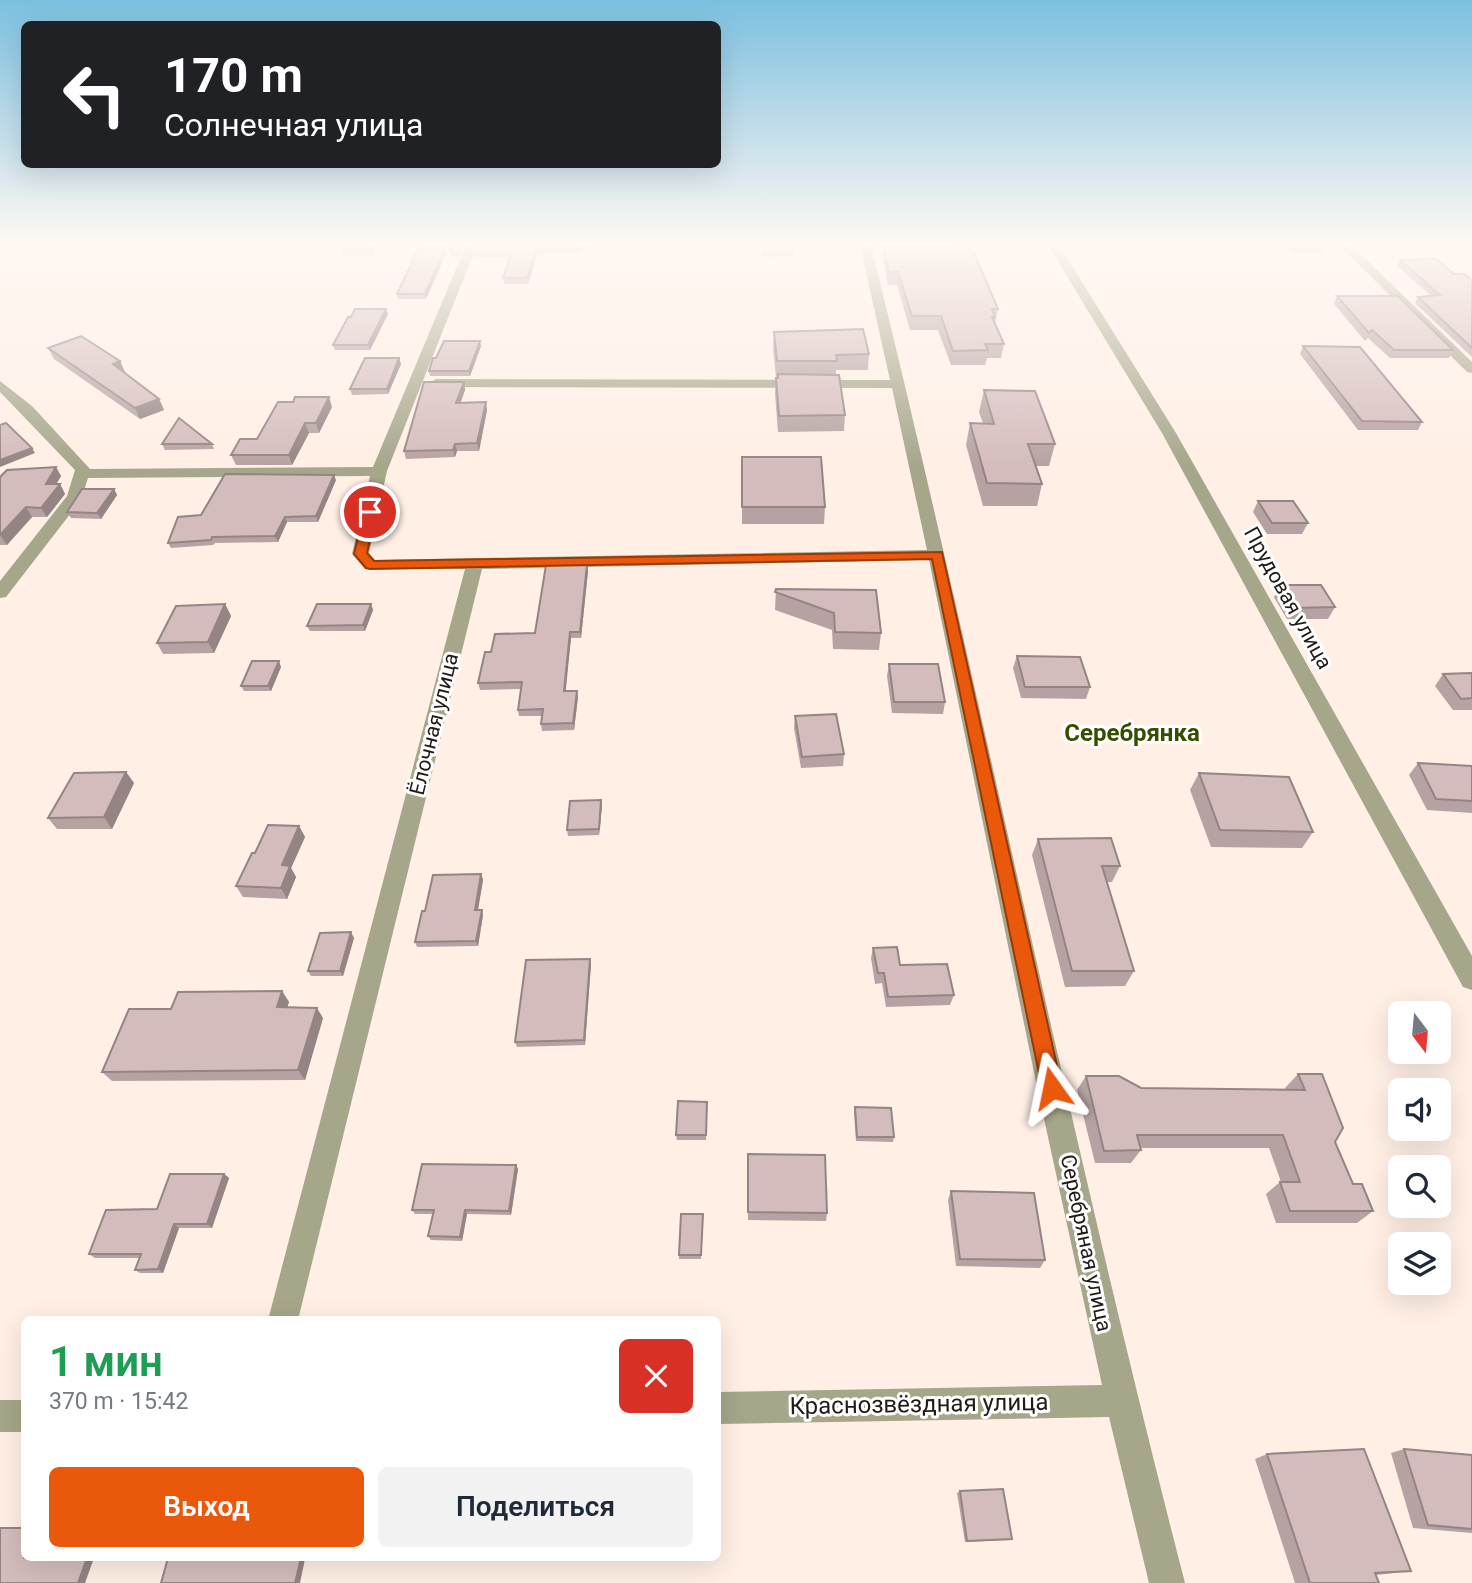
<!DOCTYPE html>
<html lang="ru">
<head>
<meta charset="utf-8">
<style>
  :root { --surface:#fff; --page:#f2f2f3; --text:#1f2937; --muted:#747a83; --accent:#ea580c }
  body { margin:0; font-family:Roboto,sans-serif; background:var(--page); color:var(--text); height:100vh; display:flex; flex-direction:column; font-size:26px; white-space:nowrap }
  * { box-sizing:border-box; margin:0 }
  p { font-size:23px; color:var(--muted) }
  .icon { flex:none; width:38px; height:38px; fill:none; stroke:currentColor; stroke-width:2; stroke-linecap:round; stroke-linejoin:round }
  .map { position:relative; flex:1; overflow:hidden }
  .panel { position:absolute; left:21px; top:1316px; width:700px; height:245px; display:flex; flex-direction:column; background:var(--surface); border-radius:10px; box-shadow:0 7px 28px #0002 }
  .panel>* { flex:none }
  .guide { position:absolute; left:21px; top:21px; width:700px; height:147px; border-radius:10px; box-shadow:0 7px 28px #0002; background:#202124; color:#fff; overflow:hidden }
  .needle { width:46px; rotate:164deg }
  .fabs { position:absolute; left:1388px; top:1001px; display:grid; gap:14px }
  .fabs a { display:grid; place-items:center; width:63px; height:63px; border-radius:10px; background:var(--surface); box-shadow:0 7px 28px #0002; font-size:35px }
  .pin { position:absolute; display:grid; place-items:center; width:60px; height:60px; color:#fff; margin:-30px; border:4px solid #fff; border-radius:50%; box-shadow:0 2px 7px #0007 }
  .me { position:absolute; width:77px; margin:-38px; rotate:348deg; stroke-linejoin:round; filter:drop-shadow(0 0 5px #0008) }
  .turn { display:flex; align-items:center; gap:24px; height:147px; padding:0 28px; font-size:32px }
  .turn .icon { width:91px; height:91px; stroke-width:2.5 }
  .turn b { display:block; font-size:49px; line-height:60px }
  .round { display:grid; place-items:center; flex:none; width:74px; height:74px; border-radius:10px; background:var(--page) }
  .overview { display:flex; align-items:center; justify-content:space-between; height:119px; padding:0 28px }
  h1 { font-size:42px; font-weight:600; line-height:52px; color:#1e9e55 }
  .primary-button { display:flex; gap:14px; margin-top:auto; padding:14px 28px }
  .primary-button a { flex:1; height:80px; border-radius:10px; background:var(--accent); color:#fff; font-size:28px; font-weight:600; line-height:80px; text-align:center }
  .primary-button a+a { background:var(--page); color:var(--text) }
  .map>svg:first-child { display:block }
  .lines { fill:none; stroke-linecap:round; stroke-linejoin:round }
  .street { fill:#a6a68b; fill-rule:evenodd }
  .wall { fill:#b6a2a2 }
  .shaded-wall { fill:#948484 }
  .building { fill:#d4bcbc; stroke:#948484; stroke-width:2 }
  .route { fill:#ea580c; stroke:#983908; stroke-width:2 }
  .labels { text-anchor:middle; stroke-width:6; stroke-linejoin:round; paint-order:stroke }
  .street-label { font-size:21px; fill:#211a16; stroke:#fff }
  .quarter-label { font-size:24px; font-weight:bold; fill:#344d01; stroke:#fff }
  .near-street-label { font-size:24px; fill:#211a16; stroke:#fff }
</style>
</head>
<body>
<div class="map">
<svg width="1472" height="1583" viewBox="0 0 1472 1583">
  <rect width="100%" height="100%" fill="#ffefe5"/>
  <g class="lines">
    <g class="street">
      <path d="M 466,245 L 477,245 L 387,471 L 369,553 L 375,560 L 927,550 L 892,388 L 436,387 L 429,383 L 436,379 L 890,380 L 860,245 L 871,245 C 980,689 1070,1139 1185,1583 L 1149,1583 L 1109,1417 L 718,1424 L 718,1392 L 1102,1385 L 1036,1082 L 929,560 L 482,569 L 298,1320 L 268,1320 L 465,569 L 365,569 L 352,554 L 370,476 L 88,478 L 81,500 L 6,597 L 0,598 L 0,581 L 67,496 L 75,470 L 0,392 L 0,381 L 32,406 L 90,469 L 373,467 Z"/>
      <path d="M 1048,245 L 1059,245 L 1176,433 L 1472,956 L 1472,990 L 1463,987 L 1162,433 Z"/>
      <path d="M 1339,245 L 1351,245 L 1472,362 L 1472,373 L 1467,372 Z"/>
      <rect x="0" y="1400" width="24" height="32"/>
    </g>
  </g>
  <g class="wall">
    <path d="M 340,245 L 378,245 L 372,255 L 342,255 Z"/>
    <path d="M 464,245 L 458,257 L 452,257 L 450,251 Z"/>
    <path d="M 476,245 L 592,245 L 591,250 L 580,250 L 579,253 L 537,254 L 528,284 L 504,284 L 503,278 L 510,257 L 475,257 L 474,251 Z"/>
    <path d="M 763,245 L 794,245 L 793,256 L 763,257 Z"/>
    <path d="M 1285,245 L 1320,245 L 1323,248 L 1320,254 L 1292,254 Z"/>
    <path d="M 884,247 L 998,309 L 995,323 L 1004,344 L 1001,358 L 987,358 L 985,365 L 951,365 L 938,330 L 910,330 L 897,285 L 888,285 L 883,260 Z"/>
    <path d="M 445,248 L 446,253 L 426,299 L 398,299 L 397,294 Z"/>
    <path d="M 1400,260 L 1454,274 L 1472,280 L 1472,357 L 1415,303 L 1418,297 L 1431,296 L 1397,266 Z"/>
    <path d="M 1337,296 L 1453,350 L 1449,358 L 1390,358 L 1368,338 L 1365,341 L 1334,304 Z"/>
    <path d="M 388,314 L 370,350 L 335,350 L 333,345 Z"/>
    <path d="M 774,332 L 869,354 L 868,370 L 836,370 L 836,375 L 845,415 L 844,431 L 778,432 L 775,394 L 776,378 L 778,378 L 778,377 L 776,377 L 773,348 Z"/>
    <path d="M 481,346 L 470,376 L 430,376 L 429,371 L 436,358 Z"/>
    <path d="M 1303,346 L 1422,422 L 1418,430 L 1358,430 L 1300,354 Z"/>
    <path d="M 48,348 L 120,361 L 124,372 L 159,399 L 164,410 L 140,419 L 54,359 Z"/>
    <path d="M 399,358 L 401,364 L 388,394 L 352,395 L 350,389 Z"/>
    <path d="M 464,382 L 465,390 L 460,403 L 487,410 L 479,451 L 457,451 L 455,457 L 406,459 L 404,451 Z"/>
    <path d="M 984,390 L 1055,444 L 1049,466 L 1036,466 L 1042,484 L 1037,506 L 983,506 L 966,445 L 970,423 L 983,423 L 979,412 Z"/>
    <path d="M 332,407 L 319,433 L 309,433 L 292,465 L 236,465 L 231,455 L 257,439 Z"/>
    <path d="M 162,444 L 212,444 L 214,449 L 165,450 Z"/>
    <path d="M 742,457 L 825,507 L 824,524 L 742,524 Z"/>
    <path d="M 61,476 L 56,484 L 60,484 L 65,494 L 47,517 L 32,517 L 7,545 L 0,545 L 0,477 Z"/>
    <path d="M 336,480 L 318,522 L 287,522 L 278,542 L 215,543 L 213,545 L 171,548 L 168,543 Z"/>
    <path d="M 114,489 L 117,495 L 101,519 L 71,518 L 67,512 Z"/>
    <path d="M 1258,501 L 1308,523 L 1302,534 L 1267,534 L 1253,512 Z"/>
    <path d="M 587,564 L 588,571 L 581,638 L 571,638 L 565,691 L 578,697 L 574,730 L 542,731 L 541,724 L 542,716 L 519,716 L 518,710 L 521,689 L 480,690 L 478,683 L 491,652 L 535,633 Z"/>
    <path d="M 1280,585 L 1335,607 L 1328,619 L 1287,619 L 1274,597 Z"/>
    <path d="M 776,589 L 881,633 L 879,650 L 833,649 L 832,630 L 775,610 Z"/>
    <path d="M 225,604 L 231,616 L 214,653 L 163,654 L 157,643 Z"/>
    <path d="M 371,604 L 373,610 L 365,631 L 310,631 L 307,626 Z"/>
    <path d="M 1017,656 L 1090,687 L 1086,699 L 1021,698 L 1013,668 Z"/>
    <path d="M 889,664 L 945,702 L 943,714 L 892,713 L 887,676 Z"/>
    <path d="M 281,667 L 271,691 L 244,691 L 241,686 Z"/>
    <path d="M 1472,673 L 1472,710 L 1453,710 L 1435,686 L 1443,674 Z"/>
    <path d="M 795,716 L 844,754 L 843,766 L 801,768 L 794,728 Z"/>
    <path d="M 1418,763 L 1472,766 L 1472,813 L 1427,810 L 1409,775 Z"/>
    <path d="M 126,772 L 134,783 L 112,829 L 57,829 L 48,818 Z"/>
    <path d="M 1199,773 L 1313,832 L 1302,848 L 1211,847 L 1190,790 Z"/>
    <path d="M 601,800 L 602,806 L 599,835 L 568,836 L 567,830 Z"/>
    <path d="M 299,826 L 305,837 L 291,868 L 296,877 L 287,899 L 243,897 L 236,886 L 255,853 Z"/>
    <path d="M 1038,839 L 1120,866 L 1112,882 L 1107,882 L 1134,971 L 1125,986 L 1065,987 L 1032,855 Z"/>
    <path d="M 481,874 L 483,880 L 478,910 L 483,915 L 478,946 L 417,947 L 415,942 L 425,911 Z"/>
    <path d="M 354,938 L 343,976 L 311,976 L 308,971 Z"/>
    <path d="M 873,948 L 900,965 L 954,995 L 950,1005 L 886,1007 L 882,983 L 875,984 L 871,958 Z"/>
    <path d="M 591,964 L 585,1045 L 517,1047 L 515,1042 Z"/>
    <path d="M 282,991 L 289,1002 L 287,1007 L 323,1018 L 305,1080 L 112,1081 L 102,1072 L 171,1009 Z"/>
    <path d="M 1298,1074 L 1335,1142 L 1353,1184 L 1373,1211 L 1357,1223 L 1276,1223 L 1266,1194 L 1280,1182 L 1281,1182 L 1269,1148 L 1141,1148 L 1141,1150 L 1131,1163 L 1095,1163 L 1077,1090 L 1086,1076 L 1141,1088 L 1286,1090 L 1285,1088 Z"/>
    <path d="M 707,1102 L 706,1140 L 677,1140 L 676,1135 Z"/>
    <path d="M 855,1107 L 894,1137 L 893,1142 L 856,1141 L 854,1112 Z"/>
    <path d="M 748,1154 L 827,1213 L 826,1221 L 748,1220 Z"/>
    <path d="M 516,1165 L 518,1169 L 511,1215 L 467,1214 L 462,1241 L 431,1240 L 428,1236 L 433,1214 L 415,1214 L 412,1210 Z"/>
    <path d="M 224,1174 L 229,1178 L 212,1228 L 179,1228 L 163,1273 L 140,1273 L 135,1270 L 139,1258 L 95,1258 L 89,1254 L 157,1209 Z"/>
    <path d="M 951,1191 L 1045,1260 L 1040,1268 L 956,1266 L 948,1200 Z"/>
    <path d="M 703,1214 L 701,1259 L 679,1259 L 679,1255 Z"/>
    <path d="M 1404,1449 L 1472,1455 L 1472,1533 L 1413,1528 L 1391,1453 Z"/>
    <path d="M 1267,1454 L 1411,1571 L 1376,1575 L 1379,1583 L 1295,1583 L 1255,1459 Z"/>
    <path d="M 960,1491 L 1012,1539 L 1009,1540 L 965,1542 L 957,1493 Z"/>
  </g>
  <g class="shaded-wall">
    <path d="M 370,245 L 378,245 L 372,255 L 369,246 Z"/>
    <path d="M 460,245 L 464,245 L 458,257 L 457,251 Z"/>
    <path d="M 445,248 L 446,253 L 426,299 L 425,294 Z"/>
    <path d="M 537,248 L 537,254 L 528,284 L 527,278 Z"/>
    <path d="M 386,309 L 388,314 L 370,350 L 368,345 Z"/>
    <path d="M 480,341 L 481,346 L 470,376 L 469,371 Z"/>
    <path d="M 399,358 L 401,364 L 388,394 L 387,389 Z"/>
    <path d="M 120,361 L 125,372 L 118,375 L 113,364 Z"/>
    <path d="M 464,382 L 465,390 L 458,410 L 456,403 Z"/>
    <path d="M 329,397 L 332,407 L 319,433 L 316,423 Z"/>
    <path d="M 159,399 L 164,410 L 140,419 L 135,408 Z"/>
    <path d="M 486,402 L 487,410 L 479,451 L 477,443 Z"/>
    <path d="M 305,423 L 309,433 L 292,465 L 289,455 Z"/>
    <path d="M 455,444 L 457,451 L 455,457 L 453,450 Z"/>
    <path d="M 32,448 L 35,453 L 0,467 L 0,460 Z"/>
    <path d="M 56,467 L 61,476 L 51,493 L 46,484 Z"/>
    <path d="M 334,475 L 336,480 L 318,522 L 316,516 Z"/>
    <path d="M 60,484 L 65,494 L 47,517 L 41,508 Z"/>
    <path d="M 114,489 L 117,495 L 101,519 L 97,513 Z"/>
    <path d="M 26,507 L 32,517 L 7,545 L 0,535 Z"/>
    <path d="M 285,517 L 287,522 L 278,542 L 275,536 Z"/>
    <path d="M 587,564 L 588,571 L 581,638 L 580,632 Z"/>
    <path d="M 225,604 L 231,616 L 214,653 L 208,642 Z"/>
    <path d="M 371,604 L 373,610 L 365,631 L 363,625 Z"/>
    <path d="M 570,632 L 571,638 L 565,698 L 564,691 Z"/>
    <path d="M 279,661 L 281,667 L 271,691 L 268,686 Z"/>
    <path d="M 577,691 L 578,697 L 574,730 L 573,723 Z"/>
    <path d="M 126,772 L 134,783 L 112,829 L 104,817 Z"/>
    <path d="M 601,800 L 602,806 L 599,835 L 599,829 Z"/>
    <path d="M 299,826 L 305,837 L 291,868 L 296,877 L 287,899 L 281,888 L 282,865 Z"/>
    <path d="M 481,874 L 483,880 L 477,915 L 475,910 Z"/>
    <path d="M 482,910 L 483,915 L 478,946 L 476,941 Z"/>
    <path d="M 351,932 L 354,938 L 343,976 L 340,971 Z"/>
    <path d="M 590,959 L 591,964 L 585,1045 L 584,1040 Z"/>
    <path d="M 282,991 L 289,1002 L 284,1017 L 277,1007 Z"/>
    <path d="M 317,1008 L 323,1018 L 305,1080 L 298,1070 Z"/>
    <path d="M 516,1165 L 518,1169 L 511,1215 L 509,1211 Z"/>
    <path d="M 224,1174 L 229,1178 L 212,1228 L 207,1224 Z"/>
    <path d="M 465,1210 L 467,1214 L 462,1241 L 460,1237 Z"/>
    <path d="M 174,1224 L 179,1228 L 163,1273 L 158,1269 Z"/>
    <path d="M 87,1558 L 94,1558 L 85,1583 L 78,1583 Z"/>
    <path d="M 301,1558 L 305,1559 L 300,1583 L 295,1583 Z"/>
  </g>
  <g class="building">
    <path d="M 340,245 L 370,245 L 340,246 Z"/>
    <path d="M 453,245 L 460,245 L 457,251 L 450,251 Z"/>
    <path d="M 476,245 L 579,245 L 579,247 L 537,248 L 527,278 L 503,278 L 512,251 L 474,251 Z"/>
    <rect x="763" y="245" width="31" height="2"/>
    <path d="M 1292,245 L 1320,245 L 1323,248 L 1294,248 Z"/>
    <path d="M 971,246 L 998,309 L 992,309 L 995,317 L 992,317 L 1004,344 L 985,344 L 988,350 L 953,351 L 941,316 L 912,316 L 898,272 L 889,272 L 884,247 Z"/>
    <path d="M 419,248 L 445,248 L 425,294 L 397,294 Z"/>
    <path d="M 1437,259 L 1454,274 L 1465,274 L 1472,280 L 1472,348 L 1418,297 L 1440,295 L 1400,260 Z"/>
    <path d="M 1337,296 L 1398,296 L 1453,350 L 1394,350 L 1372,330 L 1369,333 Z"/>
    <path d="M 355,309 L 386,309 L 368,345 L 333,345 L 348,317 L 351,317 Z"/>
    <path d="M 863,329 L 869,354 L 836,355 L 837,361 L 777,361 L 774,332 Z"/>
    <path d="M 81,336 L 120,361 L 113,364 L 159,399 L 135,408 L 48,348 Z"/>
    <path d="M 444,341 L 480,341 L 469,371 L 429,371 L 433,358 L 436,358 Z"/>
    <path d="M 1303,346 L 1360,347 L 1422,422 L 1362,421 Z"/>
    <path d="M 365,358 L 399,358 L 387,389 L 350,389 Z"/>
    <path d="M 778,374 L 839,375 L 845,415 L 779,416 L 776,378 L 778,378 Z"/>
    <path d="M 424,382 L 464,382 L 456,403 L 486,402 L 477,443 L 455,444 L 453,450 L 404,451 Z"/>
    <path d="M 984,390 L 1035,391 L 1055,444 L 1028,444 L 1042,484 L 987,483 L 970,423 L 994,424 Z"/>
    <path d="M 295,397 L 329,397 L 316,423 L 305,423 L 289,455 L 231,455 L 240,439 L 257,439 L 278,402 L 293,402 Z"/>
    <path d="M 179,418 L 212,444 L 162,444 Z"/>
    <path d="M 6,423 L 32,448 L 0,460 L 0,425 Z"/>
    <path d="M 742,457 L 821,457 L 825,507 L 742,507 Z"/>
    <path d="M 56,467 L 46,484 L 60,484 L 41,508 L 26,507 L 0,535 L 0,477 L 7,470 Z"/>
    <path d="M 225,474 L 334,475 L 316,516 L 285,517 L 275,536 L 212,537 L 211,540 L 168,543 L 178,517 L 201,515 Z"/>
    <path d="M 82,489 L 114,489 L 97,513 L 67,512 Z"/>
    <path d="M 1258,501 L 1293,501 L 1308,523 L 1272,523 Z"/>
    <path d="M 587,564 L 580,632 L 570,632 L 564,691 L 577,691 L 573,723 L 541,724 L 543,709 L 518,710 L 522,682 L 478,683 L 485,652 L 491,652 L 495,634 L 535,633 L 546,565 Z"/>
    <path d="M 1280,585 L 1321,585 L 1335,607 L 1293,608 Z"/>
    <path d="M 776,589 L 876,590 L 881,633 L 835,632 L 834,613 L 775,592 Z"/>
    <path d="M 225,604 L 208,642 L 157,643 L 176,606 Z"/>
    <path d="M 317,604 L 371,604 L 363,625 L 307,626 Z"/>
    <path d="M 1017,656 L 1080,657 L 1090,687 L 1025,687 Z"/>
    <path d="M 252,661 L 279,661 L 268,686 L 241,686 Z"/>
    <path d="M 889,664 L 938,664 L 945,702 L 894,702 Z"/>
    <path d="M 1472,673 L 1472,698 L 1461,699 L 1443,674 Z"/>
    <path d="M 836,714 L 844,754 L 802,757 L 795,716 Z"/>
    <path d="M 1418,763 L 1472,766 L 1472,801 L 1436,799 Z"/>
    <path d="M 126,772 L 104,817 L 48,818 L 74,773 Z"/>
    <path d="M 1199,773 L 1289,777 L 1313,832 L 1220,830 Z"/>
    <path d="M 601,800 L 599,829 L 567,830 L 570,801 Z"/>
    <path d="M 268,825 L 299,826 L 282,865 L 290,866 L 281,888 L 236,886 L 252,853 L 255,853 Z"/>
    <path d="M 1111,838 L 1120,866 L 1102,866 L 1134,971 L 1072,971 L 1038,839 Z"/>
    <path d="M 481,874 L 475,910 L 482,910 L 476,941 L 415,942 L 422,911 L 425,911 L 433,875 Z"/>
    <path d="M 351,932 L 340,971 L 308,971 L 320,933 Z"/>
    <path d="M 897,947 L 900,965 L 947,964 L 954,995 L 888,997 L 884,973 L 878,973 L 873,948 Z"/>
    <path d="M 590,959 L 584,1040 L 515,1042 L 526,960 Z"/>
    <path d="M 282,991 L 277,1007 L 317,1008 L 298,1070 L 102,1072 L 129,1009 L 171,1009 L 178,992 Z"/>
    <path d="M 1298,1074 L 1322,1074 L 1343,1128 L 1335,1142 L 1353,1184 L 1362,1184 L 1373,1211 L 1290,1211 L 1280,1182 L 1300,1182 L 1283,1135 L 1137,1135 L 1141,1150 L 1104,1151 L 1086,1076 L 1119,1076 L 1141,1088 L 1305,1090 Z"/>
    <path d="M 678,1101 L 707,1102 L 706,1135 L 676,1135 Z"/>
    <path d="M 855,1107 L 891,1108 L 894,1137 L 857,1137 Z"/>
    <path d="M 748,1154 L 825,1155 L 827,1213 L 748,1212 Z"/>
    <path d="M 422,1164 L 516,1165 L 509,1211 L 465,1210 L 460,1237 L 428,1236 L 434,1210 L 412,1210 Z"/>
    <path d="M 170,1174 L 224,1174 L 207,1224 L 174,1224 L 158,1269 L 135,1270 L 141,1254 L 89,1254 L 106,1210 L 157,1209 Z"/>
    <path d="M 951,1191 L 1034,1193 L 1045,1260 L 960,1259 Z"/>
    <path d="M 681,1214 L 703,1214 L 701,1255 L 679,1255 Z"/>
    <path d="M 1364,1449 L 1411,1571 L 1375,1573 L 1379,1583 L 1310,1583 L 1267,1454 Z"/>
    <path d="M 1404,1449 L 1472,1455 L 1472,1529 L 1428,1525 Z"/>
    <path d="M 1003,1489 L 1012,1539 L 967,1541 L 960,1491 Z"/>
    <path d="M 0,1528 L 24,1528 L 24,1558 L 87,1558 L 78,1583 L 0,1583 Z"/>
    <path d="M 168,1558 L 301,1558 L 295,1583 L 161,1583 Z"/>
  </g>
  <linearGradient id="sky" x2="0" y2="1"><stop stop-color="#7bc0e0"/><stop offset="0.52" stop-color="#fff8f3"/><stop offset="1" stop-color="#fff8f3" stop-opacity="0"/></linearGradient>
  <rect width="1472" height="467" fill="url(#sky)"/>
  <path class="route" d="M 370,509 L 376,512 L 367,553 L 374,561 L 942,552 L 1062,1088 L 1060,1095 L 1052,1098 L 1045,1095 L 1042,1088 L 932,559 L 370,569 L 366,568 L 354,554 L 364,512 Z"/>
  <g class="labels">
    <g class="street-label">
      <text transform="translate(1288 598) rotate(61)" y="7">Прудовая улица</text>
      <text transform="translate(434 724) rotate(-76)" y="7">Ёлочная улица</text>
      <text transform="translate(1086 1243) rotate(78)" y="7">Серебряная улица</text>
    </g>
    <g class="quarter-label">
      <text x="1132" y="741">Серебрянка</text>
    </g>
    <g class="near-street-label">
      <text transform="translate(919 1404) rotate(-1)" y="8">Краснозвёздная улица</text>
    </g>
  </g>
</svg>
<div class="fabs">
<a><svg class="needle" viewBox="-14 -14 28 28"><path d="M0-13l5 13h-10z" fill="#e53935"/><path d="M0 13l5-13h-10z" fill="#747a83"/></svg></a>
<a><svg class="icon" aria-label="sound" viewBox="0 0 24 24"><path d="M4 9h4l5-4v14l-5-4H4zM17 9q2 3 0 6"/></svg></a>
<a><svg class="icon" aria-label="search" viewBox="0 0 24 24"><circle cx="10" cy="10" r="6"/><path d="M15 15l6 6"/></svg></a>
<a><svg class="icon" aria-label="layers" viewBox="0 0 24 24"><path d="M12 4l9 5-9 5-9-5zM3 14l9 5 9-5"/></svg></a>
</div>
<div class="pin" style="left:370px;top:512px;background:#d93025"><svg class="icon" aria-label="arrive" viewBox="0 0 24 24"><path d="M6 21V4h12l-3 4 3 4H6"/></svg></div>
<svg class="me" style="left:1052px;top:1088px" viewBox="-20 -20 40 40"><path d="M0-17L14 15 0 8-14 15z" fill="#ea580c" stroke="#fff" stroke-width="4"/></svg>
<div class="guide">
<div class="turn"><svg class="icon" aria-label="left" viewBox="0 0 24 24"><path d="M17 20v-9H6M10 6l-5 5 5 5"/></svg><div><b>170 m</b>Солнечная улица</div></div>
</div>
<section class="panel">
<div class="overview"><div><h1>1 мин</h1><p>370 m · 15:42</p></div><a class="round" style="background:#d93025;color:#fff"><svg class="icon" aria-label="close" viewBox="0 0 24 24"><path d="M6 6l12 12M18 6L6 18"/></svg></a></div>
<div class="primary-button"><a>Выход</a><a>Поделиться</a></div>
</section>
</div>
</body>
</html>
